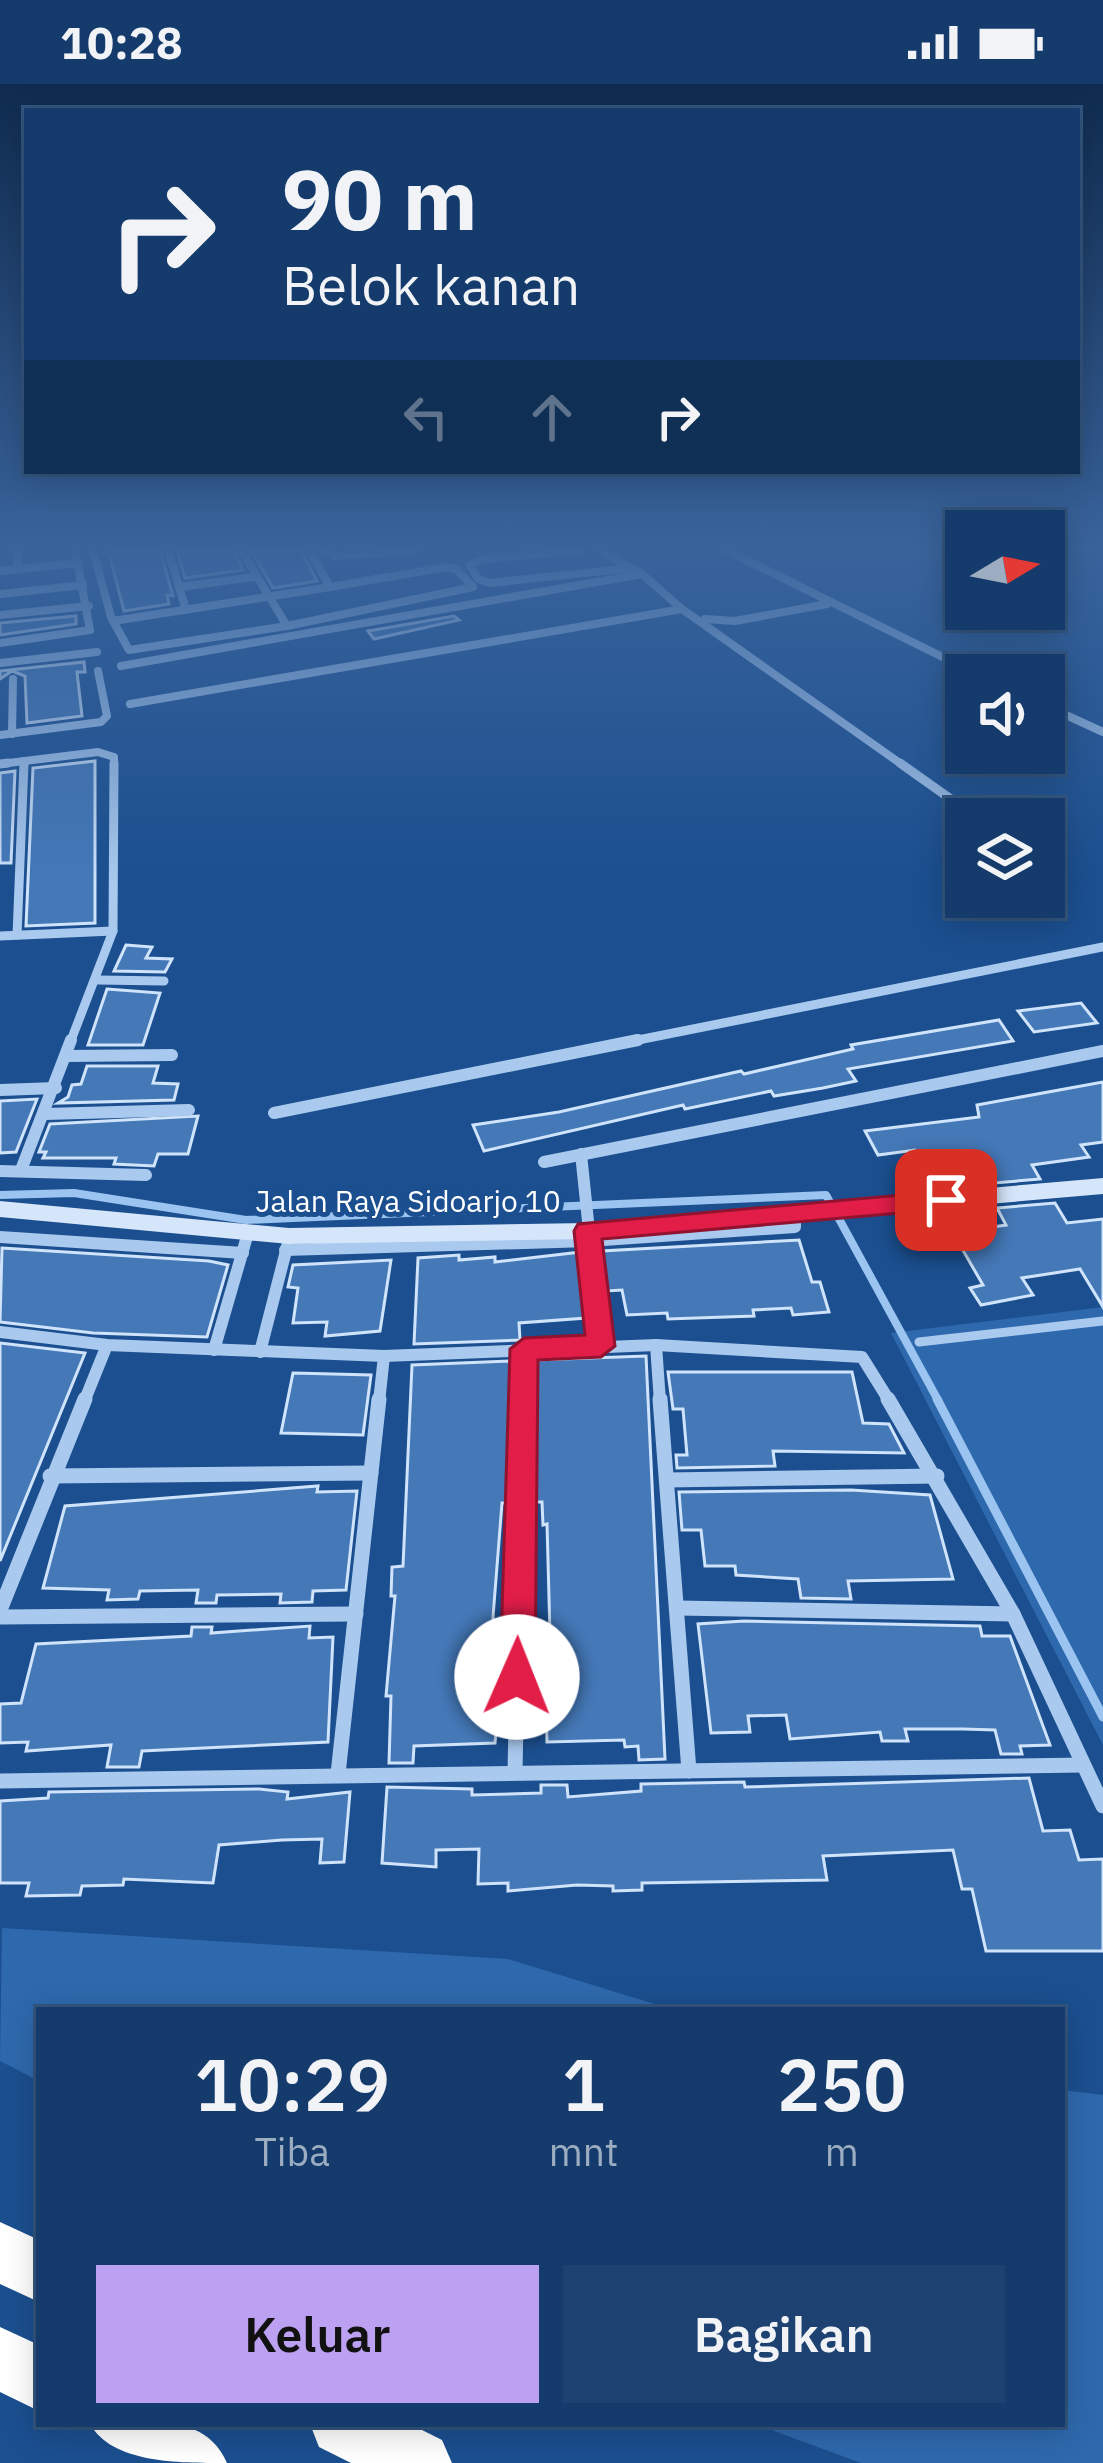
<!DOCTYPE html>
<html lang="id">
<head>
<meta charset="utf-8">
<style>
  :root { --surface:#143b6b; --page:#1d4271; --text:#f1f3f6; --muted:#9dadc1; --line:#33557e; --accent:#bca0f2 }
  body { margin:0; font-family:"IBM Plex Sans",sans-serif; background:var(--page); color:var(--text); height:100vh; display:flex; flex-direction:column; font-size:45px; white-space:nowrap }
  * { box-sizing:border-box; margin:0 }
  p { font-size:39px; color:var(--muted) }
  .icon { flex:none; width:66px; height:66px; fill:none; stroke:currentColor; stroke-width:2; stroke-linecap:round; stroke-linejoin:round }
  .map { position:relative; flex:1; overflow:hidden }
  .panel { position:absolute; left:36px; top:1923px; width:1029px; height:420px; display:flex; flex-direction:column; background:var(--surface); border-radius:0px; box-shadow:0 6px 30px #0003,0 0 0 3px var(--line) }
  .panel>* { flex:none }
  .guide { position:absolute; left:24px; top:24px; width:1056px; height:366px; border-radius:0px; box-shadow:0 6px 30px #0003,0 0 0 3px var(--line); background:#143b6b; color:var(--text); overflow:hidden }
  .needle { width:78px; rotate:80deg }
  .controls { position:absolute; left:945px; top:426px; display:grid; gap:24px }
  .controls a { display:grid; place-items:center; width:120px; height:120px; border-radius:0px; background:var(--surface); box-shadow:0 6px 30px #0003,0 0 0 3px var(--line); font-size:60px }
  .pin { position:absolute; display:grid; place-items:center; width:102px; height:102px; color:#fff; margin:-51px; border-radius:24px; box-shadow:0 6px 18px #0006 }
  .me { position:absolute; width:132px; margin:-66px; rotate:1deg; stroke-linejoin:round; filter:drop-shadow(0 0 9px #0008) }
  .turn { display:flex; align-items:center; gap:42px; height:252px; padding:0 60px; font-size:54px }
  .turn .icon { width:156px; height:156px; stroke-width:2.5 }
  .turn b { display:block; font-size:84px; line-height:102px }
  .lanes { display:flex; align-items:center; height:114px; padding:0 60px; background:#0003; justify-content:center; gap:60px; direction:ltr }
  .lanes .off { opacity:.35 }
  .eta { display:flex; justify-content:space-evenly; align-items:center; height:204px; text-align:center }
  .eta b { font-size:72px; font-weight:600; line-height:84px }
  .action { display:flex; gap:24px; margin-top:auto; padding:24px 60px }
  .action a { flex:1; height:138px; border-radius:0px; background:var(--accent); color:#111; font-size:48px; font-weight:600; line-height:138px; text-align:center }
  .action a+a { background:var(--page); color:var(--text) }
  .status { display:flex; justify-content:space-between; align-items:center; height:84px; padding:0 60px; background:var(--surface); direction:ltr }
  .status svg { height:33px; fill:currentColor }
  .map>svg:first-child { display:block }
  .green { fill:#2e69ad }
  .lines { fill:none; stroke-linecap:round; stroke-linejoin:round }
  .stream-far1 { stroke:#9cc4f0; stroke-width:8 }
  .stream { stroke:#9cc4f0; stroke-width:9 }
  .building { fill:#4478b7; stroke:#cfe3fa; stroke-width:3 }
  .lane { stroke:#a9c9ee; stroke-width:9 }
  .street-far3 { stroke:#a9c9ee; stroke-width:8 }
  .street-far2 { stroke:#a9c9ee; stroke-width:9 }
  .street-far1 { stroke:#a9c9ee; stroke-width:12 }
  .street { stroke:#a9c9ee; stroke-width:15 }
  .secondary { fill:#d6e6fa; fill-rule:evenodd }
  .highway { fill:#fff; fill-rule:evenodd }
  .route { fill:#e11d48; stroke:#92132f; stroke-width:3 }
  .labels { text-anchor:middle; stroke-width:10; stroke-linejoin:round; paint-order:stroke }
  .street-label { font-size:30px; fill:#fff; stroke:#1b4f8f }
</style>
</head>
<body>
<div class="status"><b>10:28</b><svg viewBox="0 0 49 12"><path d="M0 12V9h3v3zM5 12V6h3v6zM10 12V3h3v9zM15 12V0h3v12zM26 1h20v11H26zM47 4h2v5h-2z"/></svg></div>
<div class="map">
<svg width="1103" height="2379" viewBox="0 0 1103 2379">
  <rect width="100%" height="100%" fill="#1b4f8f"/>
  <g class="green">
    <path d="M 1103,1223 L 1103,1661 L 891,1249 Z"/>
    <path d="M 2,1844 L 508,1875 L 674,1926 L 39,1926 L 39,1997 L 0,1977 Z"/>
    <path d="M 1062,2006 L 1103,2011 L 1103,2379 L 861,2379 L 755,2340 L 1062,2340 Z"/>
  </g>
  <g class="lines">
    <path class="stream-far1" d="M 0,1111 L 74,1109 L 246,1136 L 826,1111 L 939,1318"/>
    <path class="stream" d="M 937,1315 L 1103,1633"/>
  </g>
  <g class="building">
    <path d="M 108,466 L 160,466 L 173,512 L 167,511 L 169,520 L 124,527 Z"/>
    <path d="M 177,466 L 233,466 L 243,486 L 185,494 Z"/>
    <path d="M 251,466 L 301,466 L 317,497 L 273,504 Z"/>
    <path d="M 76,532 L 76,540 L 0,551 L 0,539 Z"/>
    <path d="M 454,532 L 459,536 L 374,555 L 368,547 Z"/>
    <path d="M 84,578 L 85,588 L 77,588 L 82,632 L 27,639 L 25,592 L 12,587 L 0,595 L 0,587 Z"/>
    <path d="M 95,677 L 95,839 L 26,842 L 33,684 Z"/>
    <path d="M 15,687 L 11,779 L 0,779 L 0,689 Z"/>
    <path d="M 126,861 L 152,863 L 146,874 L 172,875 L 165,888 L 114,887 Z"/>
    <path d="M 107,905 L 160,909 L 143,961 L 88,961 Z"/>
    <path d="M 1081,919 L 1097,939 L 1034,948 L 1018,927 Z"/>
    <path d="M 999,936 L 1013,957 L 848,985 L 856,997 L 823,1004 L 774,1012 L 771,1007 L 685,1025 L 683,1021 L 484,1067 L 473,1041 L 559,1028 L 741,987 L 744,990 L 853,965 L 851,961 Z"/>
    <path d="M 87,982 L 158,982 L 153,999 L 178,1000 L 174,1016 L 58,1019 L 68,1013 L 72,1001 L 81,1000 Z"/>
    <path d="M 1103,998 L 1103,1058 L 1081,1061 L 1089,1073 L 1032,1081 L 1040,1095 L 983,1100 L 976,1087 L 930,1093 L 915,1066 L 878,1071 L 865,1047 L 979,1033 L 977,1021 Z"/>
    <path d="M 37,1015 L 16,1068 L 0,1069 L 0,1017 Z"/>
    <path d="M 198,1032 L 188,1070 L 158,1070 L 154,1082 L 114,1080 L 116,1074 L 43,1074 L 46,1068 L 39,1068 L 50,1040 Z"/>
    <path d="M 1055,1119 L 1067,1139 L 1103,1135 L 1103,1223 L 1080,1185 L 1022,1194 L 1033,1211 L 981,1221 L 970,1204 L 983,1201 L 953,1149 L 1006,1141 L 997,1124 Z"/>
    <path d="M 799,1156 L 812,1198 L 820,1198 L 829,1228 L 793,1231 L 791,1224 L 753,1226 L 754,1232 L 668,1235 L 667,1229 L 627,1231 L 622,1206 L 606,1207 L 602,1167 Z"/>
    <path d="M 2,1164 L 209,1177 L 228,1181 L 207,1253 L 93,1249 L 0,1238 Z"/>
    <path d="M 581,1168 L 586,1234 L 519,1239 L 520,1256 L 414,1260 L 418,1174 L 459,1171 L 459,1176 L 495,1173 L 495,1178 Z"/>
    <path d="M 391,1176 L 380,1247 L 325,1252 L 327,1238 L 293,1239 L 298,1204 L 288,1203 L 293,1181 Z"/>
    <path d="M 0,1259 L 85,1269 L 0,1477 Z"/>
    <path d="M 646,1272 L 665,1675 L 639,1676 L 638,1662 L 625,1663 L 624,1656 L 547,1658 L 546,1624 L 552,1624 L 547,1440 L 543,1441 L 542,1418 L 533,1418 L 534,1310 L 534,1276 Z"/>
    <path d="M 513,1277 L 509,1419 L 502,1419 L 493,1533 L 494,1571 L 499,1571 L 501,1594 L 495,1659 L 414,1662 L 413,1679 L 389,1679 L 391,1612 L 386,1612 L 395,1512 L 391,1512 L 392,1483 L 403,1482 L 412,1281 Z"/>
    <path d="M 668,1288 L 852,1288 L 863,1339 L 889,1340 L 904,1369 L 773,1367 L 775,1382 L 677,1384 L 676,1371 L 687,1371 L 683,1325 L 673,1325 Z"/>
    <path d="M 293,1289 L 371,1291 L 363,1351 L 281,1349 Z"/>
    <path d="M 318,1402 L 317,1408 L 357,1407 L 346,1506 L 313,1507 L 312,1518 L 280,1519 L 281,1510 L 217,1511 L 216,1519 L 196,1519 L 198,1506 L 140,1507 L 138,1515 L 107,1516 L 109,1506 L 43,1504 L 65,1422 Z"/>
    <path d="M 851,1406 L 930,1411 L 953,1495 L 848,1497 L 851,1515 L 801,1514 L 798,1495 L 736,1491 L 735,1482 L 705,1482 L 701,1446 L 682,1446 L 679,1408 Z"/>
    <path d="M 744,1537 L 980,1542 L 982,1552 L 1010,1552 L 1050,1661 L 1020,1662 L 1022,1670 L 1001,1670 L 995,1646 L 963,1645 L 905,1645 L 908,1657 L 882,1657 L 880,1648 L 790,1655 L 786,1631 L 748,1632 L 750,1648 L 711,1649 L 698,1540 Z"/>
    <path d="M 310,1542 L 309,1554 L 333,1553 L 328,1658 L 142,1667 L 139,1683 L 107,1683 L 111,1661 L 26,1667 L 28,1658 L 0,1659 L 0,1620 L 21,1619 L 36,1560 L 191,1552 L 192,1543 L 212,1543 L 211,1549 Z"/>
    <path d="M 1029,1694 L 1043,1747 L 1070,1746 L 1079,1776 L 1103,1775 L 1103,1867 L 986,1867 L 972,1805 L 962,1805 L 953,1766 L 823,1772 L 827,1796 L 642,1799 L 642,1806 L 613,1807 L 613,1802 L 577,1801 L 508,1807 L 508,1799 L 478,1800 L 479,1765 L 436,1766 L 436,1783 L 382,1779 L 387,1703 L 472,1705 L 472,1711 L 541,1709 L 541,1701 L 567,1701 L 568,1713 L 641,1707 L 641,1700 L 744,1698 L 745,1703 Z"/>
    <path d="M 259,1705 L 288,1708 L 287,1715 L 350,1708 L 344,1778 L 320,1779 L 322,1755 L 282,1756 L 219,1761 L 213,1799 L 124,1795 L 123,1801 L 82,1802 L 80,1811 L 26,1812 L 29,1799 L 0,1799 L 0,1717 L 48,1714 L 49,1708 Z"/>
  </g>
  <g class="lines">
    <path class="lane" d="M 919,1258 L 1103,1237"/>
    <g class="street-far3">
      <path d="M 17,466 L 17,485"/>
      <path d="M 93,466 L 111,533 L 129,566 L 287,542 L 473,503 L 456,485 L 446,483 L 330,503 L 309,466"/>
      <path d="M 168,466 L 186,526"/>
      <path d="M 241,466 L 287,542"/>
      <path d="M 322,466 L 335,472 L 416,466"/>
      <path d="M 580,466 L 482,475 L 470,481 L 478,495 L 490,499 L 632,484"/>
      <path d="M 599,466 L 642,490 L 682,525 L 904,682"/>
      <path d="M 726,466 L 979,591"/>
      <path d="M 0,487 L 78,479"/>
      <path d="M 179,503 L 253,493"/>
      <path d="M 0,510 L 83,501"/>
      <path d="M 0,531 L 89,522"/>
      <path d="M 705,535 L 735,537 L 827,520"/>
      <path d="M 113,537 L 330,503"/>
      <path d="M 0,559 L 90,546 L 75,466"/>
      <path d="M 0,579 L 97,568"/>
      <path d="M 121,582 L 642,490"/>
      <path d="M 130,620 L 682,525"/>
      <path d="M 1044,621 L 1103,648"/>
      <path d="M 12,650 L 13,595"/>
      <path d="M 0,651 L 101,638 L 107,632 L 98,587"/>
      <path d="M 0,680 L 98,668 L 114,673 L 114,682"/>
      <path d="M 24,682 L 24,677"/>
    </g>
    <g class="street-far2">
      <path d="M 900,679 L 979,735"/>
      <path d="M 0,680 L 8,679"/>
      <path d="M 1044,782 L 1052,788"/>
      <path d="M 17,851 L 24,679"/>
      <path d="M 0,852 L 113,847"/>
      <path d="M 98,896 L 164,897"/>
      <path d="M 70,959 L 113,847 L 114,679"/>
      <path d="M 623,959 L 1103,863"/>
    </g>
    <g class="street-far1">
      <path d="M 67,972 L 172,971"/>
      <path d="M 0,1006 L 56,1004"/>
      <path d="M 274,1029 L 638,956"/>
      <path d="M 45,1030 L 189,1026"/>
      <path d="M 581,1070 L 601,1262"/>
      <path d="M 544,1078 L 1103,967"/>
      <path d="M 21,1086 L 71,956"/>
      <path d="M 0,1087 L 146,1091"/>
      <path d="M 0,1153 L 243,1169"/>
      <path d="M 285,1166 L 589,1157 L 795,1143 L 795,1130"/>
      <path d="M 0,1248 L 107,1261 L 384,1272 L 656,1261 L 862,1273 L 890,1318"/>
      <path d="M 656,1261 L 660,1318"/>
      <path d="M 214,1266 L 248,1149"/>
      <path d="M 260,1268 L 288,1159"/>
      <path d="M 84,1318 L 107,1261"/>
      <path d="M 379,1318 L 384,1272"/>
      <path d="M 523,1318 L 524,1266"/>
    </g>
    <g class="street">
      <path d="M 660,1315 L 689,1687"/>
      <path d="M 888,1315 L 1013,1530 L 1103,1722"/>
      <path d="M 50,1392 L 371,1389"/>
      <path d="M 667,1396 L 937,1392"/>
      <path d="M 677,1524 L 1013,1530"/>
      <path d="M 0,1526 L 85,1315"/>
      <path d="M 0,1533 L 356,1530"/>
      <path d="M 515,1687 L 523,1315"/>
      <path d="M 338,1690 L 379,1315"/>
      <path d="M 0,1697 L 1083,1681"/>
    </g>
    <path class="secondary" d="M 1103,1094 L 1103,1110 L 588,1155 L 289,1160 L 0,1133 L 0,1117 L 289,1144 L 588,1139 Z"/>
    <g class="highway">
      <path d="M 0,2138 L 39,2156 L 39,2218 L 0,2200 Z"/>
      <path d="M 0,2243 L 39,2261 L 39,2327 L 0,2308 Z"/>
      <path d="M 90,2340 C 140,2340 204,2325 227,2379 C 177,2379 112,2379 90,2340 Z"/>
      <path d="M 310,2340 L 410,2340 L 442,2356 L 452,2379 L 351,2379 L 319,2363 Z"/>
    </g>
  </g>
  <linearGradient id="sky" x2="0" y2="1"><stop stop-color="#0f2b4f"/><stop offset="0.58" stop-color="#39639b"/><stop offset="1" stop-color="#39639b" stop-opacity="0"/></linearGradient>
  <rect width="1103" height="799" fill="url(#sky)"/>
  <path class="route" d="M 946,1107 L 959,1116 L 946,1125 L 602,1155 L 615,1262 L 601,1273 L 538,1276 L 535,1593 L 530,1605 L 517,1610 L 505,1605 L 500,1593 L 510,1265 L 524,1254 L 585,1251 L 574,1147 L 578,1140 Z"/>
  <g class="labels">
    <g class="street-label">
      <text x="408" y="1128">Jalan Raya Sidoarjo 10</text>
    </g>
  </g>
</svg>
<div class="controls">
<a><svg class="needle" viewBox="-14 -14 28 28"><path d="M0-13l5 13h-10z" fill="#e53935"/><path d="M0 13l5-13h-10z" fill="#9dadc1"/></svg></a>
<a><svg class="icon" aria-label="sound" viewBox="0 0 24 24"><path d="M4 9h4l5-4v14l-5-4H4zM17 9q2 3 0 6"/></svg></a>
<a><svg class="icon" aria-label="layers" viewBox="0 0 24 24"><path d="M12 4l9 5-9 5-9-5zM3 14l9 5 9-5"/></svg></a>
</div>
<div class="pin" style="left:946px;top:1116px;background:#d93025"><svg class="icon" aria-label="arrive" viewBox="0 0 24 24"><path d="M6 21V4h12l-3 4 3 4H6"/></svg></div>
<svg class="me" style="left:517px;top:1593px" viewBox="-20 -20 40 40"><circle r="19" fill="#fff"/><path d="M0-13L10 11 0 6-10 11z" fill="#e11d48"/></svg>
<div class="guide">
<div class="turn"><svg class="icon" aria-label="right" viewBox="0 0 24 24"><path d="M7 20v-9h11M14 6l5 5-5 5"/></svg><div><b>90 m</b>Belok kanan</div></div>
<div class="lanes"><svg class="icon off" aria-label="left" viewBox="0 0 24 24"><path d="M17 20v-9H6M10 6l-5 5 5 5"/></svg><svg class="icon off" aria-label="ahead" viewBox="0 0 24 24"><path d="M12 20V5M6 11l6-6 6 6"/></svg><svg class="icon" aria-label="right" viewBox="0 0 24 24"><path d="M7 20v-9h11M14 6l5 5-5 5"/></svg></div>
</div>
<section class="panel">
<div class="eta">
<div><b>10:29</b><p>Tiba</p></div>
<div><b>1</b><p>mnt</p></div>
<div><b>250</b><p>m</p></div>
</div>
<div class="action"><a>Keluar</a><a>Bagikan</a></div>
</section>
</div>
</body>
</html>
